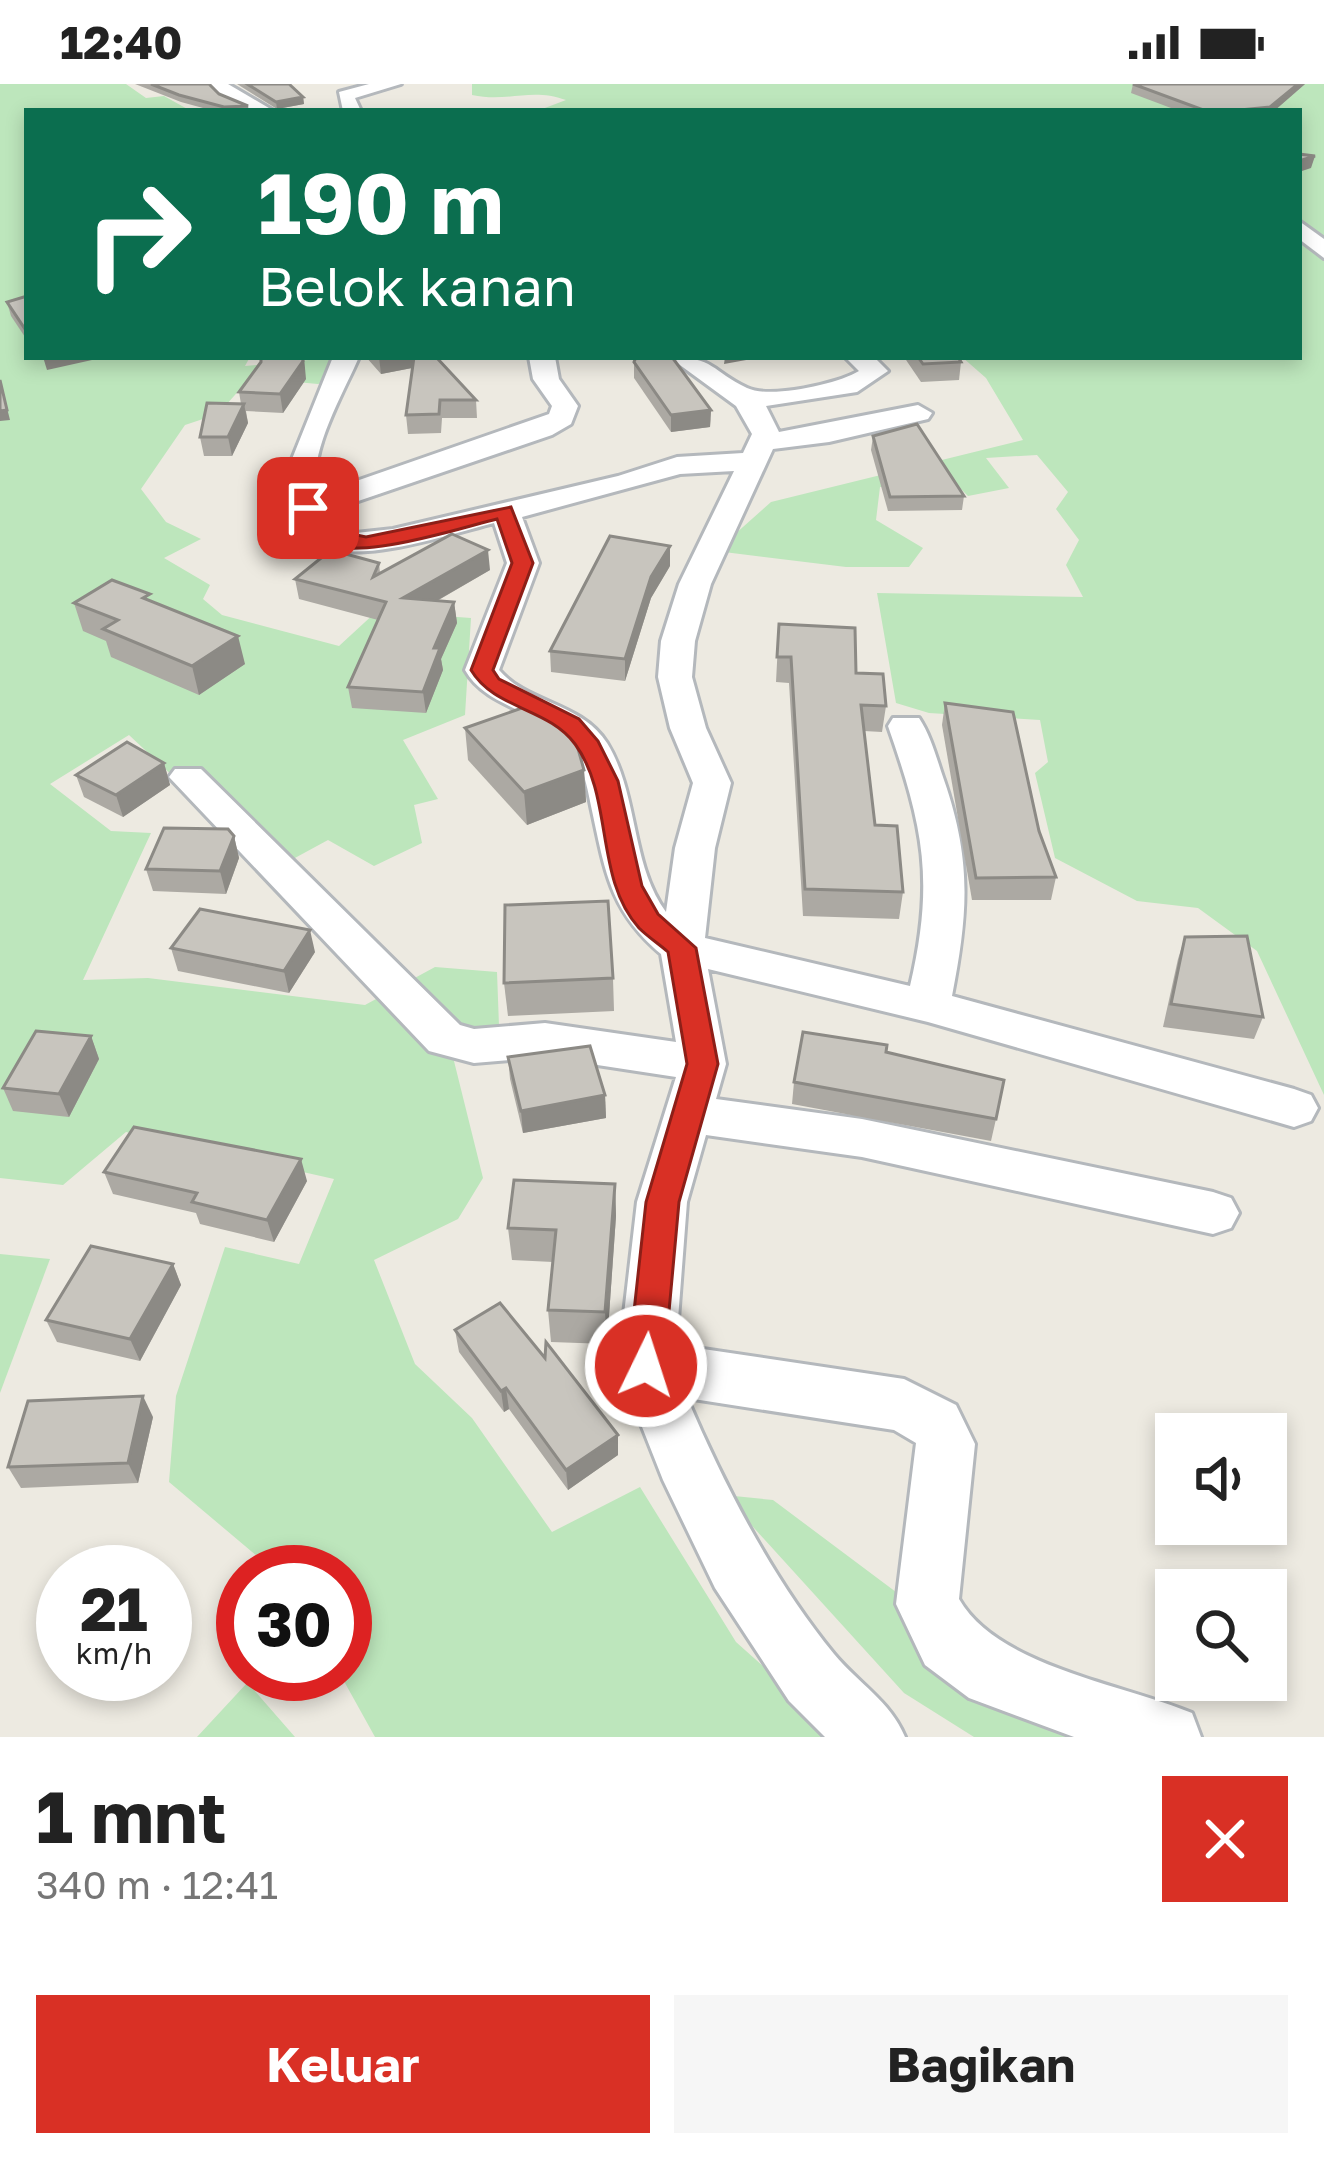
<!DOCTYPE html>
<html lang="id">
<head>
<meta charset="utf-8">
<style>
  :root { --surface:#fff; --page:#f6f6f6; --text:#222; --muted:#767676; --accent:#d93025 }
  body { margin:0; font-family:"Golos Text",sans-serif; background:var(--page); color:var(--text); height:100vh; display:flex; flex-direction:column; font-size:45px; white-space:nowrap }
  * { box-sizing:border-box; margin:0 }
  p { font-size:39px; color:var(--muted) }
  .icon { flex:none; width:66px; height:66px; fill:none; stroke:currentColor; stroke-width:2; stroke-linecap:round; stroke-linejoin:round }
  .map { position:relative; height:1653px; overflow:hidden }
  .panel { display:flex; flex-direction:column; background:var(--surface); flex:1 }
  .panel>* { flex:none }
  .hud { position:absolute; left:24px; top:24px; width:1278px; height:252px; border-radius:0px; box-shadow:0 6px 18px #0003; background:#0b6e4f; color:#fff; overflow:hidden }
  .fabs { position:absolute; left:1155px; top:1329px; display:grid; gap:24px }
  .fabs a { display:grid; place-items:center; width:132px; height:132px; border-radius:0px; background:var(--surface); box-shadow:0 6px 18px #0003; font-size:60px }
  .speed { position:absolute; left:36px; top:1461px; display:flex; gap:24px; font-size:60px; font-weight:700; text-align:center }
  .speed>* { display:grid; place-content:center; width:156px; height:156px; border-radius:50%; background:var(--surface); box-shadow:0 6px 18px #0003; line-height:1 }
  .speed small { font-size:30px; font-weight:400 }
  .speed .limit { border:18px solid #d22; background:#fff; color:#111 }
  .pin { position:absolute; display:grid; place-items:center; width:102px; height:102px; color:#fff; margin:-51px; border-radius:24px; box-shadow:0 6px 18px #0006 }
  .me { position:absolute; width:132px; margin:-66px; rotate:4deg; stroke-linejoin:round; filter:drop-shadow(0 0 9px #0008) }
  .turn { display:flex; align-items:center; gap:42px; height:252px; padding:0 36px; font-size:54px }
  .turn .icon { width:156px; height:156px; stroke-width:2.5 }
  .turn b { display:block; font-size:84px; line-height:102px }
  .round { display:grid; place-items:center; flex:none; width:126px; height:126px; border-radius:0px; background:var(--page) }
  .summary { display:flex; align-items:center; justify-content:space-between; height:204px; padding:0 36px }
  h1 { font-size:72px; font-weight:700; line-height:90px }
  .primary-button { display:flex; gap:24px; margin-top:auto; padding:24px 36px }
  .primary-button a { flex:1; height:138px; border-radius:0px; background:var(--accent); color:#fff; font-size:48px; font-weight:700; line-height:138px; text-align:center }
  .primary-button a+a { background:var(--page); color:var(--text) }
  .status { display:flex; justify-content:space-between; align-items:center; height:84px; padding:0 60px; background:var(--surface); direction:ltr }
  .status svg { height:33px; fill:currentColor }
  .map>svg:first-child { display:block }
  .green { fill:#bde6bc }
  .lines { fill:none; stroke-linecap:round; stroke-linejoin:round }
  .street-casing { stroke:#b4b8bc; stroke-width:6 }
  .street { fill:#fff; fill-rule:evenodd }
  .wall { fill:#aca9a3 }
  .shaded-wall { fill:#8c8a85 }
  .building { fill:#c8c5be; stroke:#8c8a85; stroke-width:3 }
  .route { fill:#d93025; stroke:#8d1f18; stroke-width:3 }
</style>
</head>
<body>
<div class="status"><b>12:40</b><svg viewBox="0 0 49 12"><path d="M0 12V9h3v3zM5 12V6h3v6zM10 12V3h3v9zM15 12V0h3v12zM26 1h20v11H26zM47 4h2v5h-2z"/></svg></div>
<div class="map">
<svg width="1324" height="1653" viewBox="0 0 1324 1653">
  <rect width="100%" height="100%" fill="#edeae1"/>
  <g class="green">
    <path d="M 0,0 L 126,0 L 146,14 L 164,12 L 191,27 L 27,27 L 27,273 L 250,273 L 245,282 L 340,273 L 336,295 L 318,300 L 250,294 L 218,330 L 185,341 L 141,405 L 166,438 L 201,455 L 164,474 L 210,501 L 203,515 L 222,531 L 339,562 L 377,527 L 471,534 L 465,631 L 403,656 L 438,715 L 414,721 L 422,759 L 374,782 L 328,756 L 282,781 L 209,726 L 129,651 L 50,700 L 111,747 L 151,749 L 83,896 L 148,894 L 365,921 L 435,883 L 497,888 L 499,942 L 451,965 L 483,1094 L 458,1135 L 374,1176 L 415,1280 L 472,1334 L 552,1448 L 640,1403 L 736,1558 L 842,1653 L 375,1653 L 340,1590 L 345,1590 L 345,1488 L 276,1488 L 169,1398 L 176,1312 L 225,1163 L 299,1180 L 334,1095 L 126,1048 L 63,1101 L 0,1094 Z"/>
    <path d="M 472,0 L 1324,0 L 1324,1011 L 1257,867 L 1198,824 L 1137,817 L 1055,774 L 1035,689 L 1048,678 L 1040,636 L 929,629 L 896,619 L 877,509 L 1083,513 L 1066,481 L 1079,456 L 1056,425 L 1068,408 L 1037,371 L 986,374 L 1009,404 L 968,412 L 954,398 L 880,403 L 876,436 L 923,464 L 909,483 L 846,483 L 716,467 L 771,418 L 1023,356 L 986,294 L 962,273 L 1299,273 L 1299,27 L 537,27 L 566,16 C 530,3 508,19 472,11 Z"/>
    <path d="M 0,1170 L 50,1175 L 0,1309 Z"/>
    <path d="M 724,1411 L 773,1416 L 912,1520 L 1153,1653 L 974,1653 L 904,1609 Z"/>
    <path d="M 247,1598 L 295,1653 L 197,1653 L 247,1599 Z"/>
  </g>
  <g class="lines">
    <g class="street-casing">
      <g id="street">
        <path d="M 210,0 L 228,0 L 274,27 C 247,27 227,22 210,0 Z"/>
        <path d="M 369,0 L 401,0 L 355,14 L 361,27 L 343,27 L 339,8 Z"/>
        <path d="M 1299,137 L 1324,155 L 1324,174 L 1299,155 Z"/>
        <path d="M 333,273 L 359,273 C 344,308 304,376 319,410 L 549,330 L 552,322 L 533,295 L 529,273 L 555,273 L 559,295 L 578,322 L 571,340 L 552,351 L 326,428 L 333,443 L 356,449 L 393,445 L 618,392 L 677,373 L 743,369 L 752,350 L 736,322 L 669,273 C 715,273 711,287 747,304 C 770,315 838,300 859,287 L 845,273 L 874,273 L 888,287 L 857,308 L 766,322 L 779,348 L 918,321 L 932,329 L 928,335 L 829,358 L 773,365 L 711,500 L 695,557 L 692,593 L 706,644 L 731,699 L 715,764 L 705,854 L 910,902 C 935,796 923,742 888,642 L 893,634 L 919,634 C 931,652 937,676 944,696 C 972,777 968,830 952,912 L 1294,1005 L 1311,1011 L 1318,1024 L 1311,1037 L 1294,1043 L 928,938 L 708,885 L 726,980 L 716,1015 L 862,1035 L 1213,1108 L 1231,1114 L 1239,1129 L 1231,1144 L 1213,1150 L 862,1073 L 706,1051 L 687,1118 L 676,1261 L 904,1295 L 956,1321 L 975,1360 L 959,1515 C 997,1582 1122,1600 1192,1629 L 1201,1653 L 1074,1653 L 969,1614 L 925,1581 L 896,1520 L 916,1359 L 894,1346 L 687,1314 C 725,1403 772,1494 834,1570 C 859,1600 890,1617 905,1653 L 825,1653 L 789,1617 L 715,1504 L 663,1396 L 618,1282 L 637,1118 L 676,993 L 545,973 L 474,979 L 429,967 L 169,693 L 175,685 L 201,685 L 460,941 L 474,945 L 545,939 L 676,958 L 661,870 C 609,826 605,786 591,722 C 587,701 582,678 569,661 C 542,625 488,626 465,586 L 507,479 L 494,439 C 453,449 345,487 309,455 C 295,443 290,412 284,395 ZM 734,387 L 679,500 L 661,557 L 658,593 L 670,644 L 693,699 L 675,764 L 666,828 C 630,779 639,711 607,659 C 581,618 528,620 499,586 L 539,479 L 522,433 L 680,390 Z"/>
      </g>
    </g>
    <use href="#street" class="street"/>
  </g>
  <g class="wall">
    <path d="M 135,0 L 209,0 L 219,10 L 248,22 L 249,27 L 214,27 L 181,18 Z"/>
    <path d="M 237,0 L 289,0 L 303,13 L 304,20 L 277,25 Z"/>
    <path d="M 1133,0 L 1305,0 L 1274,27 L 1179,27 L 1131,9 Z"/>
    <path d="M 27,212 L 27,256 L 11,232 L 7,218 Z"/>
    <path d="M 366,273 L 436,273 L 476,316 L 477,334 L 442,334 L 441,349 L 408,350 L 406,331 L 412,284 L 381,290 Z"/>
    <path d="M 904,273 L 958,273 L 961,278 L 959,296 L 921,298 Z"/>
    <path d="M 634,278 L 711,326 L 710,343 L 671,348 L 634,294 Z"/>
    <path d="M 306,295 L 283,329 L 246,327 L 248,339 L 232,372 L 204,372 L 200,353 L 241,320 L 239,308 Z"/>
    <path d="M 873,352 L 964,412 L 962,426 L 888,427 L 871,366 Z"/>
    <path d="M 379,479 L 380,489 L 490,486 L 437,517 L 454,518 L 457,539 L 441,575 L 443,586 L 426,629 L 352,624 L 348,603 L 378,536 L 299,515 L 295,495 Z"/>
    <path d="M 670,482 L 651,514 L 625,597 L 551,588 L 550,567 Z"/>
    <path d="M 152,517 L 245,580 L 199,611 L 111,573 L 106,557 L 83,547 L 74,519 Z"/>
    <path d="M 779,540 L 856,589 L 886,622 L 882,648 L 864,647 L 875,741 L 903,808 L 899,835 L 803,832 L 789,599 L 776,598 Z"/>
    <path d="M 945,619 L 1039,747 L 1056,793 L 1051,816 L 972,816 L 942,641 Z"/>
    <path d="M 465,644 L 584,686 L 586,718 L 527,741 L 468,676 Z"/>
    <path d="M 164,679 L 170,701 L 123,733 L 84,713 L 76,691 Z"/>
    <path d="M 234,752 L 239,774 L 226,810 L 153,807 L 146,785 Z"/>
    <path d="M 1185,853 L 1263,933 L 1254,955 L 1163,943 L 1178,875 Z"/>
    <path d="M 171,864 L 315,868 L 289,909 L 178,887 Z"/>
    <path d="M 613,894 L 614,927 L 508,932 L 504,899 Z"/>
    <path d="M 91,952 L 99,975 L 69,1033 L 13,1027 L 3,1004 Z"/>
    <path d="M 886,968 L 996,1035 L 991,1057 L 792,1020 L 794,998 Z"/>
    <path d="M 508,973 L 605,1011 L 606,1034 L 523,1049 L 510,995 Z"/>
    <path d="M 104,1088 L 307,1097 L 274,1158 L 200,1140 L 196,1129 L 113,1110 Z"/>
    <path d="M 615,1100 L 616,1132 L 607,1260 L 551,1258 L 548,1226 L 553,1178 L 512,1176 L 508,1144 Z"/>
    <path d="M 173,1180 L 181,1201 L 140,1277 L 57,1258 L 46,1236 Z"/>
    <path d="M 455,1246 L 618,1371 L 568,1406 L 509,1325 L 504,1328 L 459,1268 Z"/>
    <path d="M 153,1333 L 138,1399 L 21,1404 L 8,1383 Z"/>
  </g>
  <g class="shaded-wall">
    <path d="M 1298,0 L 1305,0 L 1274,27 L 1230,27 Z"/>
    <path d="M 303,13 L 304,20 L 277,25 L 276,18 Z"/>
    <path d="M 1315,72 L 1311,84 L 1299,88 L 1299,77 Z"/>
    <path d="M 43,273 L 101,273 L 101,274 L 47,286 Z"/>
    <path d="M 302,273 L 304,273 L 306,295 L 283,329 L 280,310 Z"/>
    <path d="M 379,273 L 416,273 L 417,283 L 381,290 Z"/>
    <path d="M 725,273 L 763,273 L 724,280 Z"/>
    <path d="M 0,296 L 10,336 L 0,337 Z"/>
    <path d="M 244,320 L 248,339 L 232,372 L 228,353 Z"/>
    <path d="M 711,326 L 710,343 L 671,348 L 671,331 Z"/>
    <path d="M 670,462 L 670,482 L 651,514 L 625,597 L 625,575 L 651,493 Z"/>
    <path d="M 488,466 L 490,486 L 405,535 L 403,514 Z"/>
    <path d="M 454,518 L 457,539 L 441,575 L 443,586 L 426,629 L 423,608 L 434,564 Z"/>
    <path d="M 238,552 L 245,580 L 199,611 L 192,582 Z"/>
    <path d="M 164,679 L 170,701 L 123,733 L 116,711 Z"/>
    <path d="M 584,686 L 586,718 L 527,741 L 524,708 Z"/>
    <path d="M 234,752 L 239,774 L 226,810 L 220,787 Z"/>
    <path d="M 310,846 L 315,868 L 289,909 L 284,887 Z"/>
    <path d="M 91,952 L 99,975 L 69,1033 L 59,1010 Z"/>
    <path d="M 605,1011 L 606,1034 L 523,1049 L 521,1027 Z"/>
    <path d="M 301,1075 L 307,1097 L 274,1158 L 267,1136 Z"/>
    <path d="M 615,1100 L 616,1132 L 607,1260 L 605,1228 Z"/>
    <path d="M 173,1180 L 181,1201 L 140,1277 L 130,1255 Z"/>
    <path d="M 506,1304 L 509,1325 L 504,1328 L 501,1307 Z"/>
    <path d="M 143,1312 L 153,1333 L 138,1399 L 128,1379 Z"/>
    <path d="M 618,1351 L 618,1371 L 568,1406 L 566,1386 Z"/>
  </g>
  <g class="building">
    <path d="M 151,0 L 209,0 L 219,10 L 248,22 L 224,23 L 179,11 Z"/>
    <path d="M 247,0 L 289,0 L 303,13 L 276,18 Z"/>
    <path d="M 1133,0 L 1298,0 L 1270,23 L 1230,27 L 1206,27 Z"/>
    <path d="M 1299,70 L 1315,72 L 1299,77 Z"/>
    <path d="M 27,212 L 27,248 L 7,218 Z"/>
    <path d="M 261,273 L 302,273 L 303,277 L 280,310 L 239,308 L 261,278 Z"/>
    <path d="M 414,273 L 436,273 L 476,316 L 440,316 L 439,330 L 406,331 Z"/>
    <path d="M 636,273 L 672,273 L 711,326 L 671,331 L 634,278 Z"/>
    <path d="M 918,273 L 958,273 L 961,278 L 923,280 Z"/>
    <path d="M 0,296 L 7,326 L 0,327 Z"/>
    <path d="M 207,319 L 244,320 L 228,353 L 200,353 Z"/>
    <path d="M 917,340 L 964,412 L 890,413 L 873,352 Z"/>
    <path d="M 452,450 L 488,466 L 403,514 L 454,518 L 434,564 L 440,564 L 423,608 L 348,603 L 386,518 L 295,495 L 331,466 L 379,479 L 373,493 Z"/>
    <path d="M 610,452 L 670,462 L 651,493 L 625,575 L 550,567 Z"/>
    <path d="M 112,496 L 150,510 L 143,514 L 238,552 L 192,582 L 103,545 L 118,536 L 74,519 Z"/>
    <path d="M 779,540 L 855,544 L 856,589 L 883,590 L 886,622 L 861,621 L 875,741 L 897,742 L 903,808 L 805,805 L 791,573 L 777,573 Z"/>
    <path d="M 542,617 L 573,647 L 584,686 L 524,708 L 465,644 Z"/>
    <path d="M 945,619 L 1013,628 L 1039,747 L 1056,793 L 976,794 Z"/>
    <path d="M 127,658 L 164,679 L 116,711 L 76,691 Z"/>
    <path d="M 164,744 L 228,745 L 234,752 L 220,787 L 146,785 Z"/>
    <path d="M 608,817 L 613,894 L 504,899 L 505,821 Z"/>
    <path d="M 200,825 L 310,846 L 284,887 L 171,864 Z"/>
    <path d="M 1247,852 L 1263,933 L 1171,920 L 1185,853 Z"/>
    <path d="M 36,947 L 91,952 L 59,1010 L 3,1004 Z"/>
    <path d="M 803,948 L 887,961 L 886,968 L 1004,996 L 996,1035 L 794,998 Z"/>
    <path d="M 590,962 L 605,1011 L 521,1027 L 508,973 Z"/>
    <path d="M 134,1043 L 301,1075 L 267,1136 L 192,1118 L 197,1109 L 104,1088 Z"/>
    <path d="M 514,1096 L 615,1100 L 605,1228 L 548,1226 L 556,1146 L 508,1144 Z"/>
    <path d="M 91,1162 L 173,1180 L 130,1255 L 46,1236 Z"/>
    <path d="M 500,1219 L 545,1274 L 546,1258 L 618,1351 L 566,1386 L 506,1304 L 501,1307 L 455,1246 Z"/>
    <path d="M 143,1312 L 128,1379 L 8,1383 L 28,1317 Z"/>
  </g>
  <path class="route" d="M 308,418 L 315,420 L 328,445 L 366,453 L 511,423 L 533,479 L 493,586 L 499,595 L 579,635 L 598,657 L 618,697 L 642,802 L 658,830 L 696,864 L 718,980 L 679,1118 L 664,1282 L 659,1294 L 646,1299 L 633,1294 L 628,1282 L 646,1118 L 687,980 L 668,868 C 659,860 648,853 639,844 C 594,794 614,713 575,660 C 549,624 494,625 471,586 L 512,479 L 497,435 C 459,444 339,485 311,451 C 305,444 302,432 298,424 Z"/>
</svg>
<div class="fabs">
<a><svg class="icon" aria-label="sound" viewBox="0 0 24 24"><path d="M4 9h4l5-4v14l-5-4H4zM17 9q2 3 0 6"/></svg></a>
<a><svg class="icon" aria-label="search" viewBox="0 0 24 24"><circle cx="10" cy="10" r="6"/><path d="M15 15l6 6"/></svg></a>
</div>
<div class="speed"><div>21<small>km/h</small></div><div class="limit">30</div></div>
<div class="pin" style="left:308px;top:424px;background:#d93025"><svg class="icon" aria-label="arrive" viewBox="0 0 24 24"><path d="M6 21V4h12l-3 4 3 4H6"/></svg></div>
<svg class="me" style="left:646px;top:1282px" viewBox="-20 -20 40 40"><circle r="17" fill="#d93025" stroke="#fff" stroke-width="3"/><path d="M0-11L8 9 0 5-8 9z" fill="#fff"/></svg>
<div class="hud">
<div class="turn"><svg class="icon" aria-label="right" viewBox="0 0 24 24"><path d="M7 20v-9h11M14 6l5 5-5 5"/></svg><div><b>190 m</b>Belok kanan</div></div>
</div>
</div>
<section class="panel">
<div class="summary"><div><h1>1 mnt</h1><p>340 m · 12:41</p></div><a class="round" style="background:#d93025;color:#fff"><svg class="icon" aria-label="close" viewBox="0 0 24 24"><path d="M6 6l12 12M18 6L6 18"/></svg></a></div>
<div class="primary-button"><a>Keluar</a><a>Bagikan</a></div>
</section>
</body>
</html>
